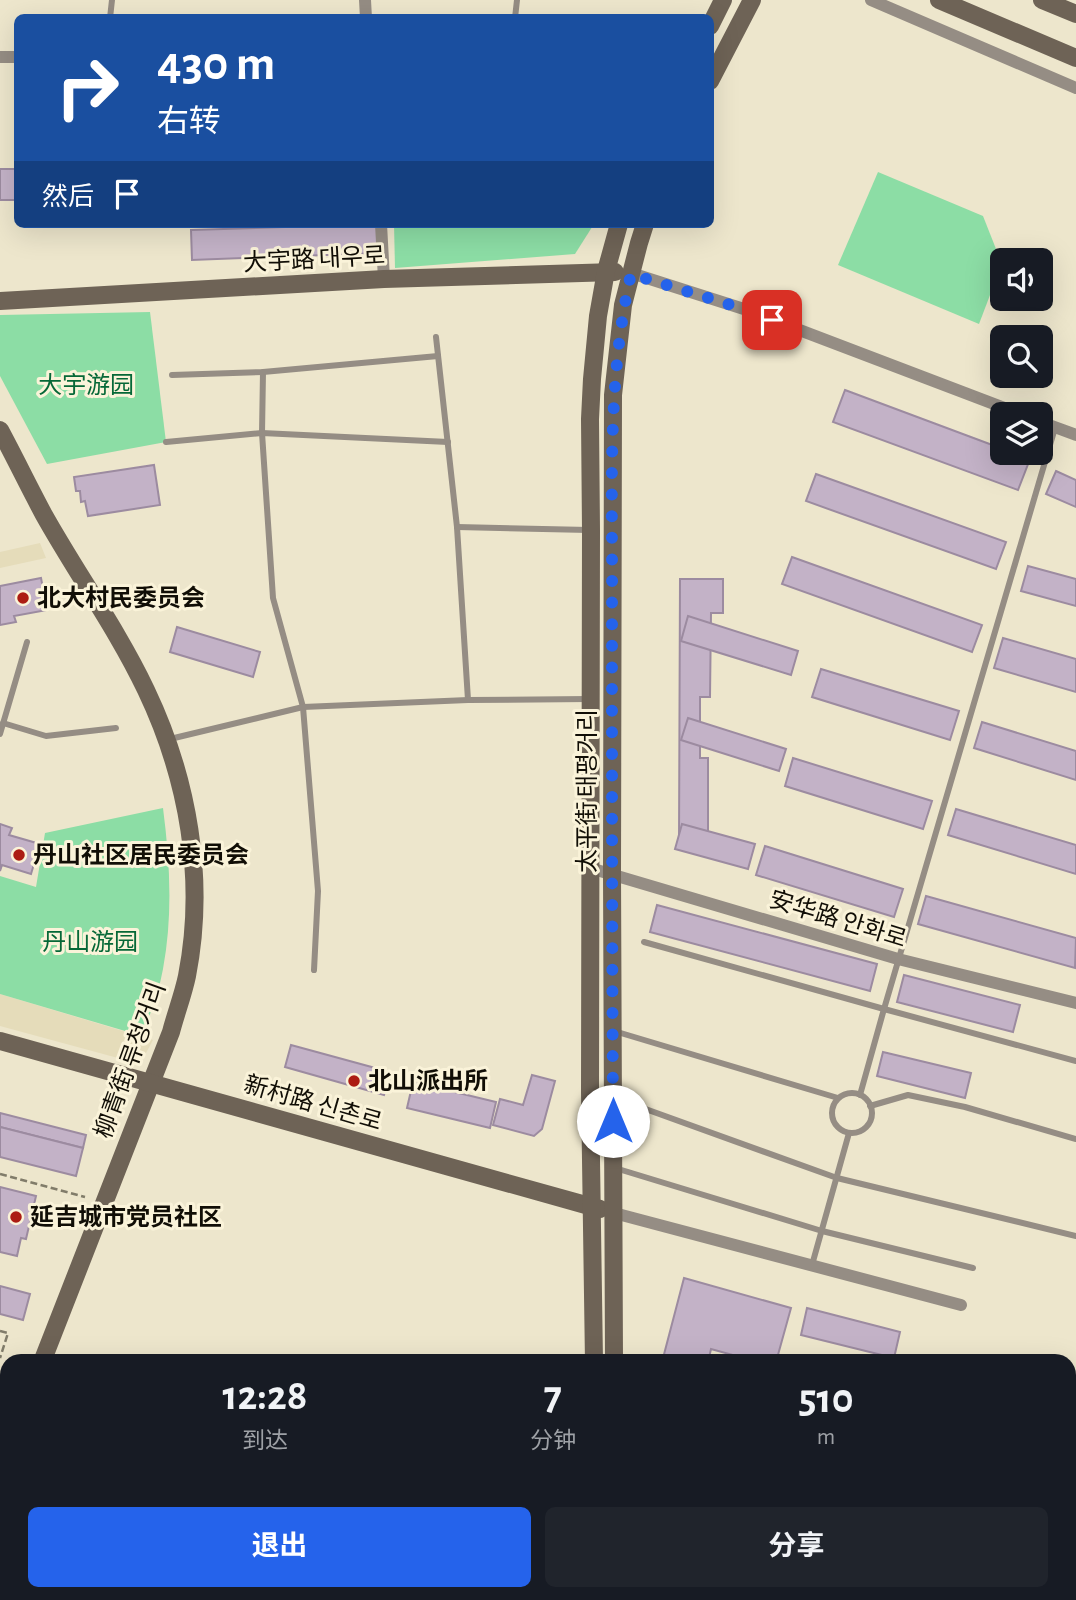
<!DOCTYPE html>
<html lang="zh">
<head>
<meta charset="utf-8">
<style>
  :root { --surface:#171b24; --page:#20242c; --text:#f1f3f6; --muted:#9ea1a6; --accent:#2563eb }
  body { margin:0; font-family:"Alegreya Sans","Noto Sans SC","Noto Sans KR",sans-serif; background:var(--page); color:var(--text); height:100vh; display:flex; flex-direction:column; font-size:26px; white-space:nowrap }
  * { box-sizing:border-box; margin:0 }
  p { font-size:23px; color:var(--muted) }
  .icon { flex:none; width:38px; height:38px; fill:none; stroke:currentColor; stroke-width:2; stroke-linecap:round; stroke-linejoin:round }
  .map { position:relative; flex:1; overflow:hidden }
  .panel { position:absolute; left:0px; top:1354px; width:1076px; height:247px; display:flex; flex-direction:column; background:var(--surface); border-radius:21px 21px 0 0; box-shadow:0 7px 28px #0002 }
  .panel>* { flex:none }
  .guide { position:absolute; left:14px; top:14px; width:700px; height:214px; border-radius:10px; box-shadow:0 7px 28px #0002; background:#1a4fa0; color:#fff; overflow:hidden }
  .tools { position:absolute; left:990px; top:248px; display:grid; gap:14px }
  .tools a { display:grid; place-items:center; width:63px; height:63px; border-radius:10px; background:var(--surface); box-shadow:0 7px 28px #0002; font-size:35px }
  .pin { position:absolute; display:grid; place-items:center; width:60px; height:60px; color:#fff; margin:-30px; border-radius:14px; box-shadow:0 4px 10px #0006 }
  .me { position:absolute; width:77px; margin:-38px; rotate:0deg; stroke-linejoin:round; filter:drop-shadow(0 0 5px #0008) }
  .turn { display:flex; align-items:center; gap:24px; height:147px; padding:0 28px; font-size:32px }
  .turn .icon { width:91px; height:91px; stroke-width:2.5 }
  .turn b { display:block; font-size:49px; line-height:60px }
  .then { display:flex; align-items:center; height:66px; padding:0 28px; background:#0003; gap:14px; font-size:26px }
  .eta { display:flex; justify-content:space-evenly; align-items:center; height:119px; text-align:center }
  .eta b { font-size:42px; font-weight:700; line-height:49px }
  .primary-button { display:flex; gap:14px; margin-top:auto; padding:14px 28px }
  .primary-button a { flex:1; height:80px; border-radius:10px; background:var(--accent); color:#fff; font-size:28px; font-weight:700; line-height:80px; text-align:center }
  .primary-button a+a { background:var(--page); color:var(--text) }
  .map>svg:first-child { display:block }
  .built { fill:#e5dcba }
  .green { fill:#8cdda5 }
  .building { fill:#c3b2c7; stroke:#9c8ba0; stroke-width:2 }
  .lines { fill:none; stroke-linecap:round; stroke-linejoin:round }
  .path { stroke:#817c6a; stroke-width:2.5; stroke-dasharray:7 3.5; stroke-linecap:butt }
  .lane { stroke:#958d84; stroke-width:6 }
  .street { stroke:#958d84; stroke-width:12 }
  .secondary { stroke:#6e6356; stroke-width:18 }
  .route { stroke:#2563eb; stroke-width:12; stroke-dasharray:0 21.6 }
  .poi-dot { fill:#ac1c13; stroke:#faf3d9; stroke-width:2.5 }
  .labels { text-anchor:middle; stroke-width:6; stroke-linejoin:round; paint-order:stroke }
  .street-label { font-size:24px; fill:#110e06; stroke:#faf3d9 }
  .park-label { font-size:24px; fill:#066837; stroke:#faf3d9 }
  .poi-label { font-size:24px; font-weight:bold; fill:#110e06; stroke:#faf3d9; text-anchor:start }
</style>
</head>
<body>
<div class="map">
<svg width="1076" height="1600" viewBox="0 0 1076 1600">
  <rect width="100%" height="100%" fill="#ede6cc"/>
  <g class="built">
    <path d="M 40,543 L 46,558 L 0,568 L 0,552 Z"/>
    <path d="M 0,994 L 153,1040 L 140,1064 L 0,1026 Z"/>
  </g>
  <g class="green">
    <path d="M 878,172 L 983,216 L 998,254 L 998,274 L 979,324 L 838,265 Z"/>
    <path d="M 394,224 L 594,224 L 575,254 L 395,268 Z"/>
    <path d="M 150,312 L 166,442 L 47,464 L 0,376 L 0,315 Z"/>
    <path d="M 163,808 C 170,862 173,915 163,969 C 159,992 150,1014 142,1036 L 0,994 L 0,876 L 36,887 L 45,833 Z"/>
  </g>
  <g class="building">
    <rect x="0" y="169" width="18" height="31"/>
    <path d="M 377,224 L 378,253 L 192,260 L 191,230 Z"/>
    <path d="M 845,390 L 1003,449 L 1003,453 L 1015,453 L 1030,459 L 1018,490 L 833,422 Z"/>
    <path d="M 154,465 L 160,505 L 88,516 L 85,501 L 81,502 L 80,491 L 76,491 L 74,477 Z"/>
    <path d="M 1056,471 L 1076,480 L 1076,507 L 1046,494 Z"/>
    <path d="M 816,474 L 1006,542 L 996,569 L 806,501 Z"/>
    <path d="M 792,557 L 982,625 L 972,652 L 782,584 Z"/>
    <path d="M 1028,566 L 1076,579 L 1076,606 L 1021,591 Z"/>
    <path d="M 41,578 L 47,610 L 14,616 L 16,622 L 0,625 L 0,586 Z"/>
    <path d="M 680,579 L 723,579 L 723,613 L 711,613 L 710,697 L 700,697 L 700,758 L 708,758 L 708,844 L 679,844 Z"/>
    <path d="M 688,616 L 798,651 L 791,675 L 681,641 Z"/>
    <path d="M 177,627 L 260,652 L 253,677 L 170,652 Z"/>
    <path d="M 1003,638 L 1076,659 L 1076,692 L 994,668 Z"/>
    <path d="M 821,669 L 959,711 L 950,740 L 812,697 Z"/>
    <path d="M 688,718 L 786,749 L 779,771 L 681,740 Z"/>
    <path d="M 982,722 L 1076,751 L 1076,780 L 974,748 Z"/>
    <path d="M 793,758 L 932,801 L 923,829 L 785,786 Z"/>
    <path d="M 956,809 L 1076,845 L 1076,874 L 948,835 Z"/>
    <path d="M 0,824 L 12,828 L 9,835 L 40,844 L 31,874 L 2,865 L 0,871 Z"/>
    <path d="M 682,824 L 755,844 L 748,869 L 675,849 Z"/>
    <path d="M 765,846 L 903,889 L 894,917 L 756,875 Z"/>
    <path d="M 926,896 L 1076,938 L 1075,968 L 918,924 Z"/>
    <path d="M 657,905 L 877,964 L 870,991 L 650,932 Z"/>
    <path d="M 904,975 L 1020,1005 L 1013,1032 L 897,1002 Z"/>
    <path d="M 291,1045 L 390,1072 L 384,1095 L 285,1067 Z"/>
    <path d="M 883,1052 L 971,1073 L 965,1098 L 877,1076 Z"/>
    <path d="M 532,1075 L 555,1081 L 542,1129 L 534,1136 L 493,1125 L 500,1099 L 523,1105 Z"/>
    <path d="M 413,1082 L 496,1102 L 490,1128 L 407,1108 Z"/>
    <path d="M 0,1113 L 86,1135 L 83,1148 L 0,1127 Z"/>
    <path d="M 0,1127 L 83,1148 L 76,1176 L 0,1157 Z"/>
    <path d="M 0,1187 L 36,1196 L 26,1239 L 21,1238 L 17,1256 L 0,1252 Z"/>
    <path d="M 684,1278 L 791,1308 L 776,1362 L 758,1362 L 711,1349 L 708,1362 L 662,1362 Z"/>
    <path d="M 0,1286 L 30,1294 L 23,1320 L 0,1314 Z"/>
    <path d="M 807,1308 L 900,1332 L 894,1358 L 801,1335 Z"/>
    <path d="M 1069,1401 L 1076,1403 L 1076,1435 L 1069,1433 Z"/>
    <path d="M 1069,1487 L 1076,1489 L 1076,1496 L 1069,1517 Z"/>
  </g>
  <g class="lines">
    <g class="path">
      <path d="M 0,1174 L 85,1197"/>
      <path d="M 0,1331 L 8,1333 L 0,1358"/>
    </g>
    <g class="lane">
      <path d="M 110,18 L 112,0"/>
      <path d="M 515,18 L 517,0"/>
      <path d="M 436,337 L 457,527 L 468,700"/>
      <path d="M 263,372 L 262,433 L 273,598 L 303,707 L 318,891 L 314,970"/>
      <path d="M 172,375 L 263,372 L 438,356"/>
      <path d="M 166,442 L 262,433 L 448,442"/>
      <path d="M 457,527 L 589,530"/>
      <path d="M 3,723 L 46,736 L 116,728"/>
      <path d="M 0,734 L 27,642"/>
      <path d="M 170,739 L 303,707 L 468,700 L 589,699"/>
      <path d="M 644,942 L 884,1009 L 1076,1061"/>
      <path d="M 614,1031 L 838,1098"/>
      <circle cx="852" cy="1113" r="20"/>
      <path d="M 860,1095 L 884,1009 L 1055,428"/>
      <path d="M 615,1098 L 837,1178 L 1076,1236"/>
      <path d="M 870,1106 L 908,1095 L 965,1107 L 1076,1139"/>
      <path d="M 615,1168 L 822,1231 L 973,1268"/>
      <path d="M 812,1265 L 849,1133"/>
      <path d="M 0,1508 L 7,1514"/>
      <path d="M 1069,1562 L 1076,1540"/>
      <path d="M 1057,1600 L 1059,1594"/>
    </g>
    <g class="street">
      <path d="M 365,0 L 366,18"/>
      <path d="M 871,0 L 1076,88"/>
      <path d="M 0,57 L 18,57"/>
      <path d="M 381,224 L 384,279"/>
      <path d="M 631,273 L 747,310 L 1023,415"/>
      <path d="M 1041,422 L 1076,435"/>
      <path d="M 590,868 L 898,959 L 1076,1003"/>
      <path d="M 614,1213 L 961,1305"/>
    </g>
    <g class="secondary">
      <path d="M 939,0 L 1076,58"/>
      <path d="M 1042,0 L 1076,14"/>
      <path d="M 710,26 L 723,0"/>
      <path d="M 710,81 L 752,0"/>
      <path d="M 0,301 L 384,279 L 615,272"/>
      <path d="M 0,430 C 15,458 29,487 44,515 C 77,574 117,629 146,690 C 188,778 206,879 187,976 C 183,995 176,1013 171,1032 L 42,1362"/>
      <path d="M 0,1041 L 600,1209"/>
      <path d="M 594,1362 L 590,1092 L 591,530 L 590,419 L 592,379 L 598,316 L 606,271 L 619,224"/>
      <path d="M 614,1362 L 612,873 L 613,395 L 623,305 L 639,243 L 645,224"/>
      <path d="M 0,1471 L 7,1453"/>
      <path d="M 607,1594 L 609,1600"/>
      <path d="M 966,1594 L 984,1600"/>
      <path d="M 587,1600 L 588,1594"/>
    </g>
  </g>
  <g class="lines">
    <path class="route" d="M 613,1121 C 612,949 612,778 612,606 C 613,495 606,383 631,274 L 747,310 L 772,320"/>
  </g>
  <g class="poi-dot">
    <circle cx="23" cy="598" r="7"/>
    <circle cx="19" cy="855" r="7"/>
    <circle cx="354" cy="1081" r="7"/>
    <circle cx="16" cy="1217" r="7"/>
  </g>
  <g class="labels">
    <g class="street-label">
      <text transform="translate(314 259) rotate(-3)" y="8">大宇路 대우로</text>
      <text transform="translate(587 791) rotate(-90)" y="8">太平街 태평거리</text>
      <text transform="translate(838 919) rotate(17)" y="8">安华路 안화로</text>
      <text transform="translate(130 1060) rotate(-70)" y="8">柳青街 류청거리</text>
      <text transform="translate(313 1103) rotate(16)" y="8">新村路 신촌로</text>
    </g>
    <g class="park-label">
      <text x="86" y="393">大宇游园</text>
      <text x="90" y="950">丹山游园</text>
    </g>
    <g class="poi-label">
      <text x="37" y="606">北大村民委员会</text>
      <text x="33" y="863">丹山社区居民委员会</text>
      <text x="368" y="1089">北山派出所</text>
      <text x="30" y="1225">延吉城市党员社区</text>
    </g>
  </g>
</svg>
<div class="tools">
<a><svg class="icon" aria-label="sound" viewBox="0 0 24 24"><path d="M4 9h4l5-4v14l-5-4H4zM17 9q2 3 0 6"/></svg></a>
<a><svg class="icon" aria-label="search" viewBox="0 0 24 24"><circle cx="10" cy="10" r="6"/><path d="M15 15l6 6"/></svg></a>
<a><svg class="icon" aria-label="layers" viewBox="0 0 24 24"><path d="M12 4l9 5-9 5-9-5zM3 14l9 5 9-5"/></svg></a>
</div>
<div class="pin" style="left:772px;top:320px;background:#d93025"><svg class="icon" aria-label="arrive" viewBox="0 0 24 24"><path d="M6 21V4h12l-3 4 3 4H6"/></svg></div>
<svg class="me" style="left:613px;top:1121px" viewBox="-20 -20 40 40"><circle r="19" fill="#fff"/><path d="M0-13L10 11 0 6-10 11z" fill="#2563eb"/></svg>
<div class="guide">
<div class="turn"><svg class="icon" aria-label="right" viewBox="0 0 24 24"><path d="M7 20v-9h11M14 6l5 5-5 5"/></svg><div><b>430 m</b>右转</div></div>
<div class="then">然后<svg class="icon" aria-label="arrive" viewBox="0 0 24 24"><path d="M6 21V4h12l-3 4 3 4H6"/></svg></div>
</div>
<section class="panel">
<div class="eta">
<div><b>12:28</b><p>到达</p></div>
<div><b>7</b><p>分钟</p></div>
<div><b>510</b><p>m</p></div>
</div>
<div class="primary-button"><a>退出</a><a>分享</a></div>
</section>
</div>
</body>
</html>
